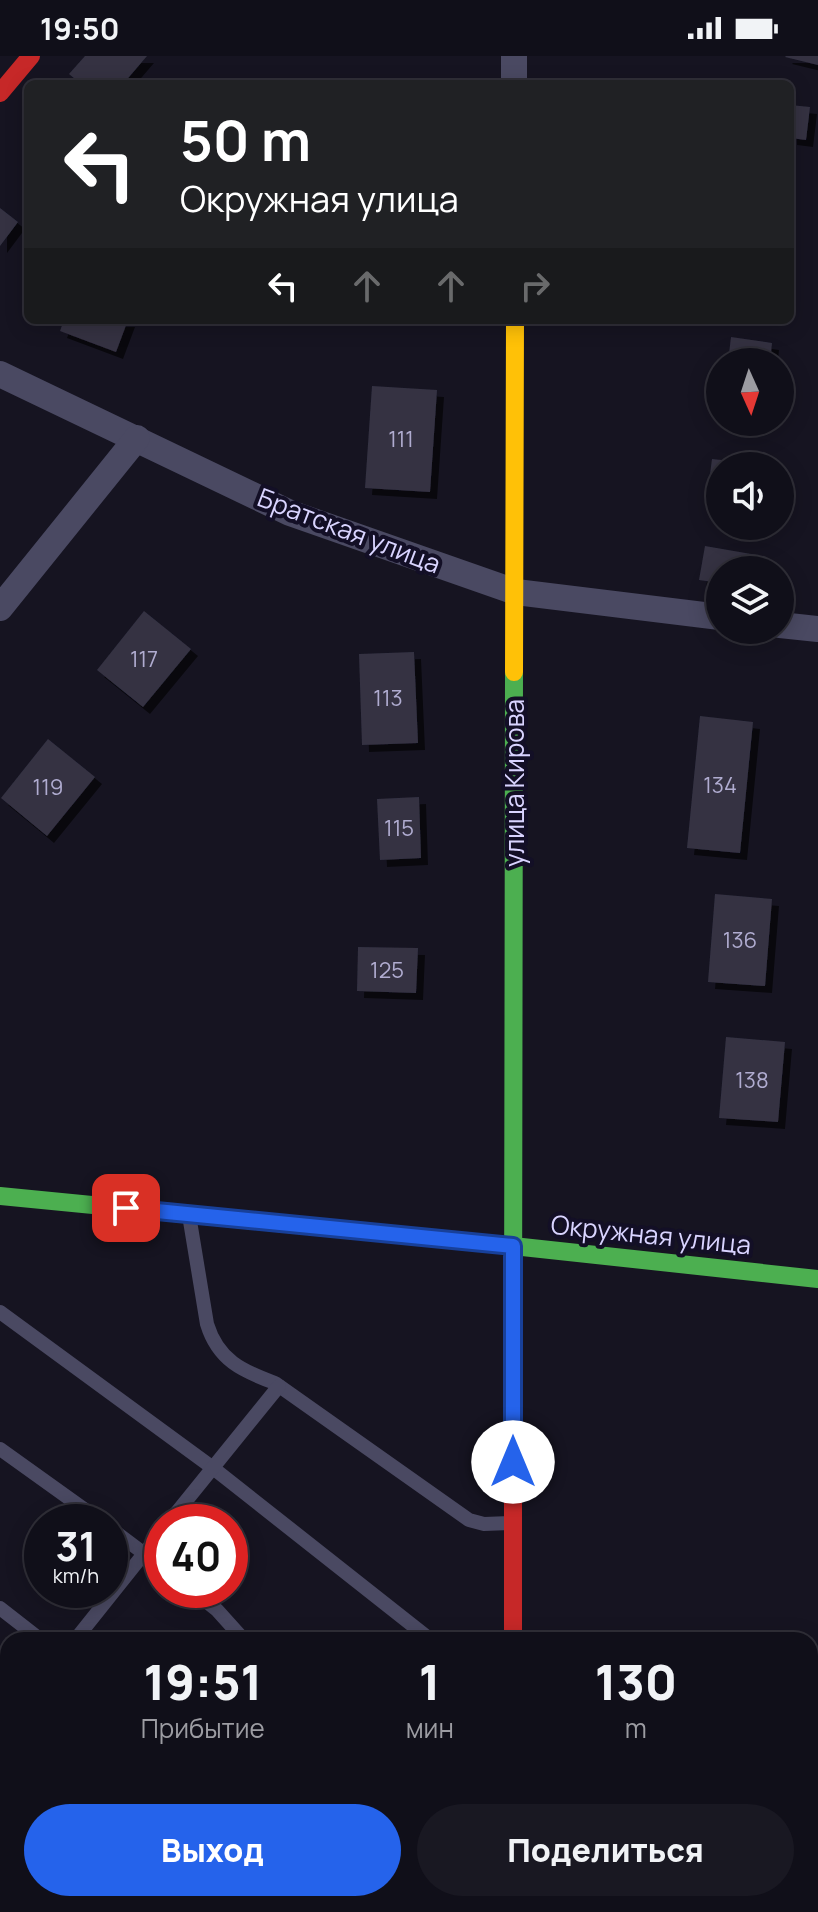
<!DOCTYPE html>
<html lang="ru">
<head>
<meta charset="utf-8">
<style>
  :root { --surface:#100f19; --page:#191822; --text:#f1f3f6; --muted:#9c9ca2; --line:#302f38; --accent:#2563eb }
  body { margin:0; font-family:Manrope,sans-serif; background:var(--page); color:var(--text); height:100vh; display:flex; flex-direction:column; font-size:30px; white-space:nowrap }
  * { box-sizing:border-box; margin:0 }
  p { font-size:26px; color:var(--muted) }
  .icon { flex:none; width:44px; height:44px; fill:none; stroke:currentColor; stroke-width:2; stroke-linecap:round; stroke-linejoin:round }
  .map { position:relative; flex:1; overflow:hidden }
  .details { position:absolute; left:0px; top:1576px; width:818px; height:280px; display:flex; flex-direction:column; background:var(--surface); border-radius:24px 24px 0 0; box-shadow:0 4px 20px #0003,0 0 0 2px var(--line) }
  .details>* { flex:none }
  .top-card { position:absolute; left:24px; top:24px; width:770px; height:244px; border-radius:12px; box-shadow:0 4px 20px #0003,0 0 0 2px var(--line); background:#202124; color:#fff; overflow:hidden }
  .needle { width:52px; rotate:177deg }
  .buttons { position:absolute; left:706px; top:292px; display:grid; gap:16px }
  .buttons a { display:grid; place-items:center; width:88px; height:88px; border-radius:50%; background:var(--surface); box-shadow:0 4px 20px #0003,0 0 0 2px var(--line); font-size:40px }
  .speed { position:absolute; left:24px; top:1448px; display:flex; gap:16px; font-size:40px; font-weight:700; text-align:center }
  .speed>* { display:grid; place-content:center; width:104px; height:104px; border-radius:50%; background:var(--surface); box-shadow:0 4px 20px #0003,0 0 0 2px var(--line); line-height:1 }
  .speed small { font-size:20px; font-weight:400 }
  .speed .limit { border:12px solid #d22; background:#fff; color:#111 }
  .pin { position:absolute; display:grid; place-items:center; width:68px; height:68px; color:#fff; margin:-34px; border-radius:16px; box-shadow:0 4px 12px #0006 }
  .me { position:absolute; width:88px; margin:-44px; rotate:0deg; stroke-linejoin:round; filter:drop-shadow(0 0 6px #0008) }
  .turn { display:flex; align-items:center; gap:28px; height:168px; padding:0 24px; font-size:36px }
  .turn .icon { width:104px; height:104px; stroke-width:2.5 }
  .turn b { display:block; font-size:56px; line-height:68px }
  .lanes { display:flex; align-items:center; height:76px; padding:0 24px; background:#0003; justify-content:center; gap:40px; direction:ltr }
  .lanes .off { opacity:.35 }
  .eta { display:flex; justify-content:space-evenly; align-items:center; height:136px; text-align:center }
  .eta b { font-size:48px; font-weight:800; line-height:56px }
  .action { display:flex; gap:16px; margin-top:auto; padding:16px 24px }
  .action a { flex:1; height:92px; border-radius:48px; background:var(--accent); color:#fff; font-size:32px; font-weight:800; line-height:92px; text-align:center }
  .action a+a { background:var(--page); color:var(--text) }
  .status { display:flex; justify-content:space-between; align-items:center; height:56px; padding:0 40px; background:var(--surface); direction:ltr }
  .status svg { height:22px; fill:currentColor }
  .map>svg:first-child { display:block }
  .building { fill:#343243; filter:url(#shadow) }
  .lines { fill:none; stroke-linecap:round; stroke-linejoin:round }
  .lane { stroke:#4a4962; stroke-width:14 }
  .street { stroke:#4a4962; stroke-width:26 }
  .fast { stroke:#4caf50; stroke-width:18 }
  .slow { stroke:#ffc107; stroke-width:18 }
  .jam { stroke:#c62828; stroke-width:18 }
  .route-casing { stroke:#184099; stroke-width:20 }
  .route { stroke:#2563eb; stroke-width:14 }
  .labels { text-anchor:middle; stroke-width:8; stroke-linejoin:round; paint-order:stroke }
  .number-label { font-size:22px; fill:#b0acd0 }
  .street-label { font-size:26px; fill:#d9d4ff; stroke:#130f26 }
</style>
</head>
<body>
<div class="status"><b>19:50</b><svg viewBox="0 0 49 12"><path d="M0 12V9h3v3zM5 12V6h3v6zM10 12V3h3v9zM15 12V0h3v12zM26 1h20v11H26zM47 4h2v5h-2z"/></svg></div>
<div class="map">
<svg width="818" height="1856" viewBox="0 0 818 1856">
  <defs>
    <filter id="shadow"><feDropShadow dx="7" dy="7" stdDeviation="0" flood-color="#0009"/></filter>
  </defs>
  <rect width="100%" height="100%" fill="#161421"/>
  <g class="building">
    <path d="M 85,0 L 147,0 L 123,28 L 81,28 L 69,18 Z"/>
    <path d="M 786,0 L 818,0 L 818,9 L 785,1 Z"/>
    <path d="M 790,49 L 810,51 L 806,84 L 790,82 Z"/>
    <path d="M 0,152 L 18,166 L 0,190 Z"/>
    <path d="M 64,264 L 128,264 L 116,296 L 60,275 Z"/>
    <path d="M 731,281 L 772,287 L 770,306 L 728,306 Z"/>
    <path d="M 372,330 L 437,334 L 430,436 L 365,432 Z"/>
    <path d="M 712,403 L 759,408 L 758,410 L 720,410 L 720,436 L 708,434 Z"/>
    <path d="M 705,490 L 757,499 L 754,514 L 720,514 L 720,527 L 699,524 Z"/>
    <path d="M 144,555 L 191,593 L 143,651 L 97,614 Z"/>
    <path d="M 414,596 L 418,687 L 362,689 L 359,598 Z"/>
    <path d="M 700,660 L 753,666 L 740,797 L 687,792 Z"/>
    <path d="M 48,683 L 95,721 L 47,780 L 1,742 Z"/>
    <path d="M 419,741 L 421,802 L 380,804 L 377,743 Z"/>
    <path d="M 715,838 L 772,843 L 765,930 L 708,926 Z"/>
    <path d="M 358,891 L 418,892 L 416,937 L 357,935 Z"/>
    <path d="M 726,981 L 785,986 L 778,1066 L 719,1062 Z"/>
  </g>
  <g class="lines">
    <g class="lane">
      <path d="M 189,1159 L 207,1268 C 218,1304 242,1315 275,1327 L 469,1464 L 484,1468 L 512,1467"/>
      <path d="M 0,1256 L 213,1412 L 431,1584"/>
      <path d="M 0,1393 L 102,1466"/>
      <path d="M 169,1466 L 279,1330"/>
      <path d="M 110,1472 L 162,1511"/>
      <path d="M 192,1534 L 217,1554 L 244,1584"/>
      <path d="M 0,1552 L 41,1584"/>
      <path d="M 75,1584 L 162,1475"/>
      <path d="M 0,1682 L 8,1671"/>
      <path d="M 0,1815 L 8,1822"/>
      <path d="M 41,1848 L 51,1856"/>
      <path d="M 226,1848 L 237,1856"/>
      <path d="M 380,1848 L 391,1856"/>
      <path d="M 159,1856 L 172,1848"/>
      <path d="M 476,1856 L 500,1848"/>
    </g>
    <g class="street">
      <path d="M 514,0 L 514,28"/>
      <path d="M 0,318 L 290,457 L 516,536 L 720,561"/>
      <path d="M 0,552 L 137,382"/>
      <path d="M 780,569 L 818,573"/>
      <path d="M 513,1856 L 513,1848"/>
    </g>
    <g class="fast">
      <path d="M 0,1140 L 513,1190 L 818,1223"/>
      <path d="M 513,1300 L 514,616"/>
    </g>
    <path class="slow" d="M 514,616 L 515,264"/>
    <g class="jam">
      <path d="M 0,37 L 31,0"/>
      <path d="M 513,1584 L 513,1300"/>
    </g>
  </g>
  <g class="lines">
    <g class="route-casing">
      <path id="route" d="M 126,1152 L 513,1190 L 513,1406"/>
    </g>
    <use href="#route" class="route"/>
  </g>
  <g class="labels">
    <g class="number-label">
      <text x="401" y="391">111</text>
      <text x="144" y="611">117</text>
      <text x="388" y="650">113</text>
      <text x="720" y="737">134</text>
      <text x="48" y="739">119</text>
      <text x="399" y="780">115</text>
      <text x="740" y="892">136</text>
      <text x="387" y="922">125</text>
      <text x="752" y="1032">138</text>
    </g>
    <g class="street-label">
      <text transform="translate(349 475) rotate(21)" y="9">Братская улица</text>
      <text transform="translate(515 727) rotate(-90)" y="9">улица Кирова</text>
      <text transform="translate(651 1179) rotate(6)" y="9">Окружная улица</text>
    </g>
  </g>
</svg>
<div class="buttons">
<a><svg class="needle" viewBox="-14 -14 28 28"><path d="M0-13l5 13h-10z" fill="#e53935"/><path d="M0 13l5-13h-10z" fill="#9c9ca2"/></svg></a>
<a><svg class="icon" aria-label="sound" viewBox="0 0 24 24"><path d="M4 9h4l5-4v14l-5-4H4zM17 9q2 3 0 6"/></svg></a>
<a><svg class="icon" aria-label="layers" viewBox="0 0 24 24"><path d="M12 4l9 5-9 5-9-5zM3 14l9 5 9-5"/></svg></a>
</div>
<div class="speed"><div>31<small>km/h</small></div><div class="limit">40</div></div>
<div class="pin" style="left:126px;top:1152px;background:#d93025"><svg class="icon" aria-label="arrive" viewBox="0 0 24 24"><path d="M6 21V4h12l-3 4 3 4H6"/></svg></div>
<svg class="me" style="left:513px;top:1406px" viewBox="-20 -20 40 40"><circle r="19" fill="#fff"/><path d="M0-13L10 11 0 6-10 11z" fill="#2563eb"/></svg>
<div class="top-card">
<div class="turn"><svg class="icon" aria-label="left" viewBox="0 0 24 24"><path d="M17 20v-9H6M10 6l-5 5 5 5"/></svg><div><b>50 m</b>Окружная улица</div></div>
<div class="lanes"><svg class="icon" aria-label="left" viewBox="0 0 24 24"><path d="M17 20v-9H6M10 6l-5 5 5 5"/></svg><svg class="icon off" aria-label="ahead" viewBox="0 0 24 24"><path d="M12 20V5M6 11l6-6 6 6"/></svg><svg class="icon off" aria-label="ahead" viewBox="0 0 24 24"><path d="M12 20V5M6 11l6-6 6 6"/></svg><svg class="icon off" aria-label="right" viewBox="0 0 24 24"><path d="M7 20v-9h11M14 6l5 5-5 5"/></svg></div>
</div>
<section class="details">
<div class="eta">
<div><b>19:51</b><p>Прибытие</p></div>
<div><b>1</b><p>мин</p></div>
<div><b>130</b><p>m</p></div>
</div>
<div class="action"><a>Выход</a><a>Поделиться</a></div>
</section>
</div>
</body>
</html>
